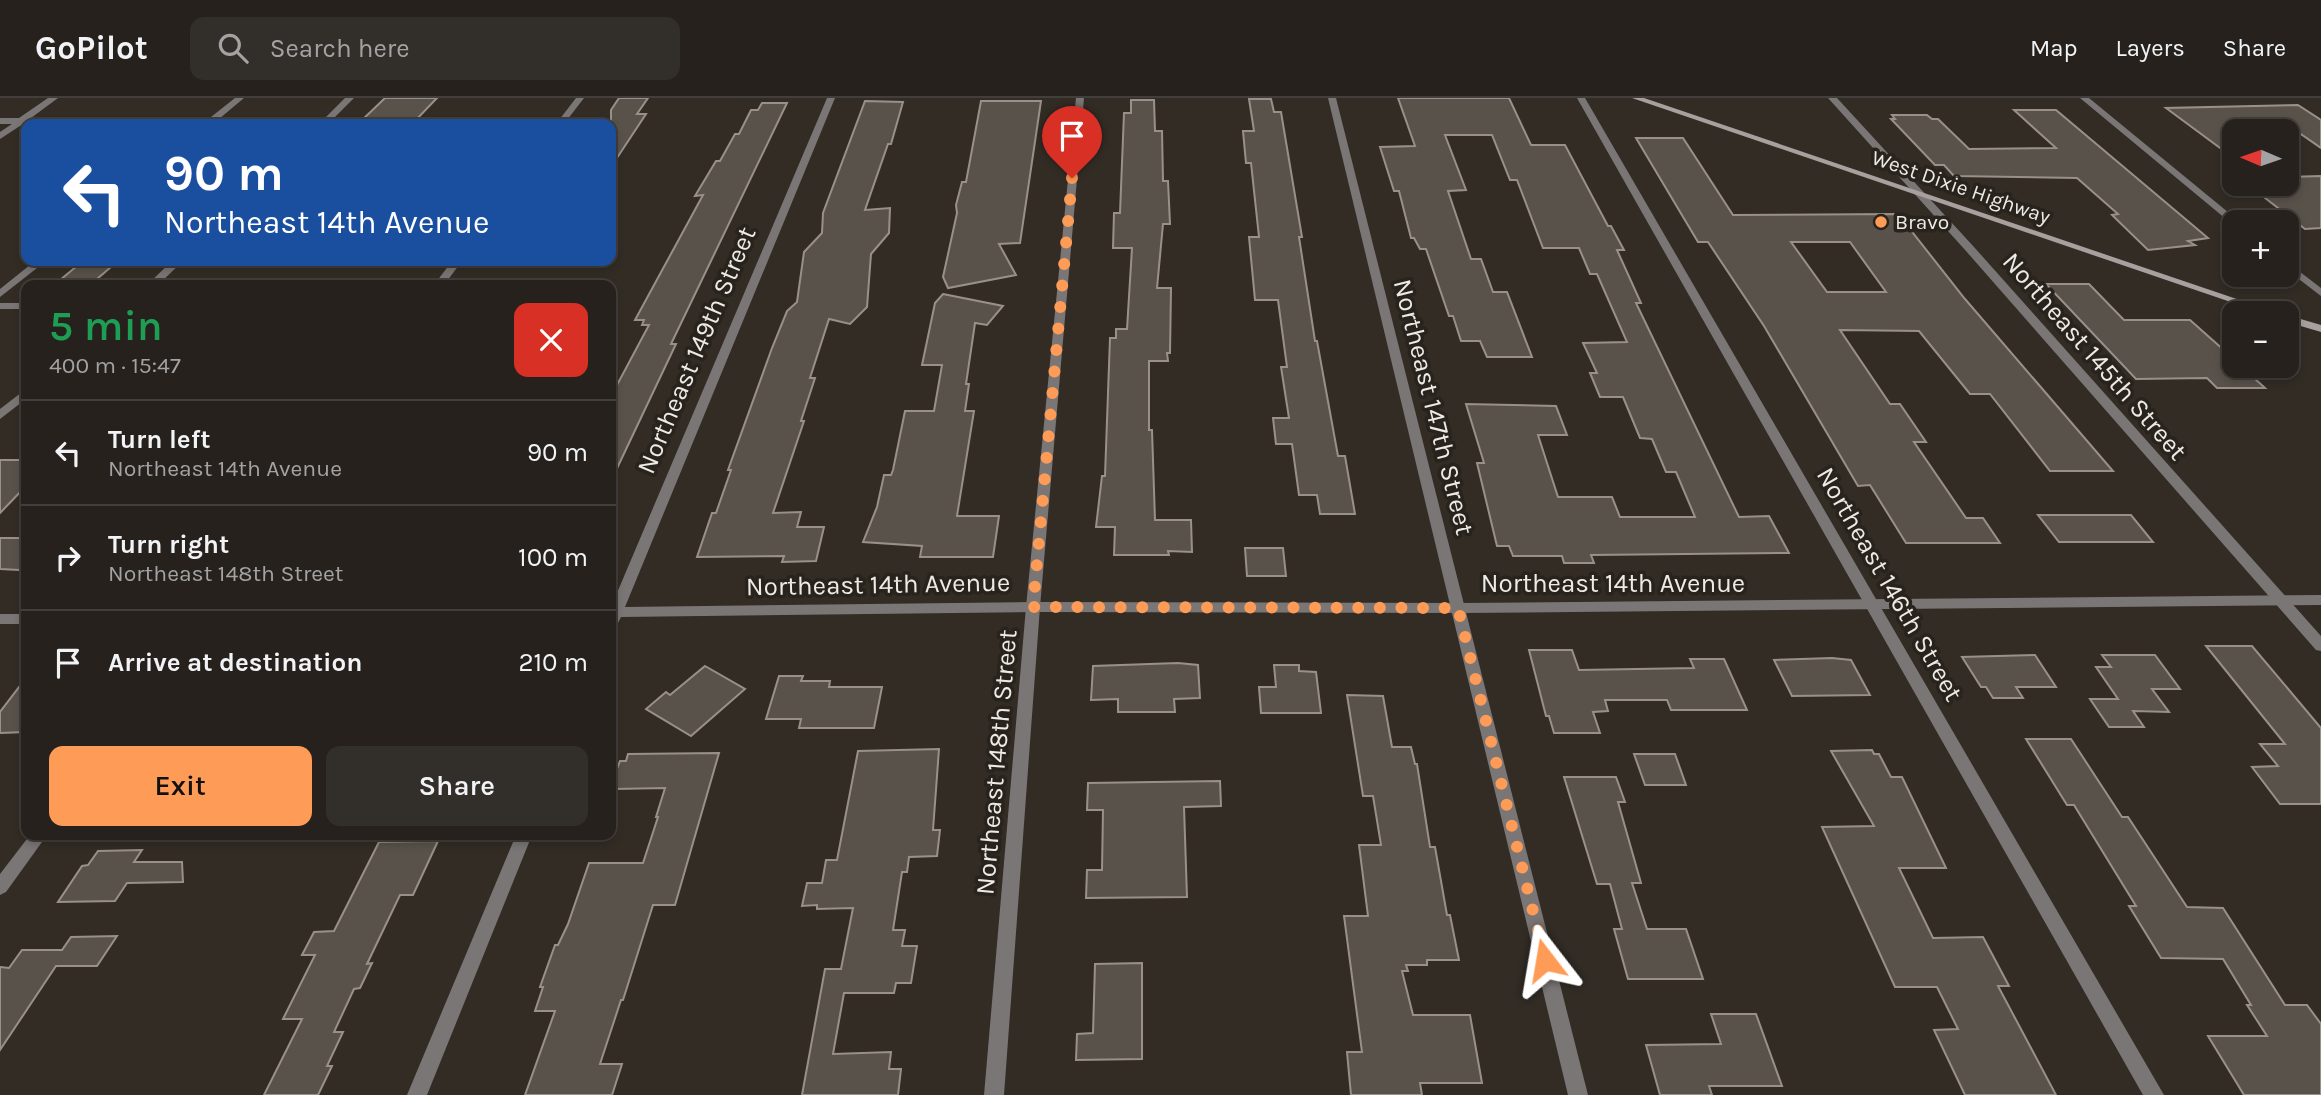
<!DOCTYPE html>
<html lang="en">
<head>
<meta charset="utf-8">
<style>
  :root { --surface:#26211c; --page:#322e29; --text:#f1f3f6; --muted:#a4a3a3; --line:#423e3b; --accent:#fe9c57 }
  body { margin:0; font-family:Karla,sans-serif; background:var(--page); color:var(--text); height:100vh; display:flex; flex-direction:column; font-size:26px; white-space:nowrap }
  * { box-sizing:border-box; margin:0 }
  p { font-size:23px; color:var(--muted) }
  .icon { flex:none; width:38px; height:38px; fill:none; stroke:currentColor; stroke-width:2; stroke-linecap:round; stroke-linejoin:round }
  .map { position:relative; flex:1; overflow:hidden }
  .sheet { position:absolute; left:21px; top:182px; width:595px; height:560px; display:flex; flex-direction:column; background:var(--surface); border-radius:14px; box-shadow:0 4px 10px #0003,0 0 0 2px var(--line) }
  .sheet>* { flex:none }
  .banner { position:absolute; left:21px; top:21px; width:595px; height:147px; border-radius:14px; box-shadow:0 4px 10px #0003,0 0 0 2px var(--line); background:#1a4fa0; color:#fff; overflow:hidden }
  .needle { width:46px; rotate:272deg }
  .fabs { position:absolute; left:2222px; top:21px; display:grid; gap:14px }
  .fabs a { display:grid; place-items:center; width:77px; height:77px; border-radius:14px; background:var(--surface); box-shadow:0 4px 10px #0003,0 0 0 2px var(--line); font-size:35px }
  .pin { position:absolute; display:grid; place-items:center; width:60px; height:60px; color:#fff; margin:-72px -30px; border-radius:50% 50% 50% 0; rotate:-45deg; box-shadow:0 0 7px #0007 }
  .pin .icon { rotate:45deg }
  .me { position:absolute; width:77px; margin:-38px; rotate:346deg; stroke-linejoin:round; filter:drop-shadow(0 0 5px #0008) }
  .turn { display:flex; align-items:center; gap:24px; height:147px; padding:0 28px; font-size:32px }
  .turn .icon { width:91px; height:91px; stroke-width:2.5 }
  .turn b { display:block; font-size:49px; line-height:60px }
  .round { display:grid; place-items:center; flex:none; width:74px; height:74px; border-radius:14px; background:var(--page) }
  .overview { display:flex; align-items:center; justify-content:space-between; height:119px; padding:0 28px }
  h1 { font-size:42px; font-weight:600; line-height:52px; color:#1e9e55 }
  .primary-button { display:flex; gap:14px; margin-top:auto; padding:14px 28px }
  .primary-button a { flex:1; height:80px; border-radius:14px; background:var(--accent); color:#111; font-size:28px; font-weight:600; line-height:80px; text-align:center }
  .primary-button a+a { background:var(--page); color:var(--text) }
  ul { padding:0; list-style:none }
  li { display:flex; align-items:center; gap:21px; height:105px; padding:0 28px; border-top:2px solid var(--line) }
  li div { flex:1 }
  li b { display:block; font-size:26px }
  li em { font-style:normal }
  header { display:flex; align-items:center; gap:42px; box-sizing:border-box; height:98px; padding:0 35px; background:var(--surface); border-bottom:2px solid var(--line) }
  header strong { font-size:33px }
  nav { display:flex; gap:38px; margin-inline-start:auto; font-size:24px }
  .search { width:490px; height:63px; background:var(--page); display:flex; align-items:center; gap:18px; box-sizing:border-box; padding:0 24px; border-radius:14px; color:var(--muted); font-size:26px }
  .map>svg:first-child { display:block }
  .building { fill:#59524b; stroke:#999189; stroke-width:2; fill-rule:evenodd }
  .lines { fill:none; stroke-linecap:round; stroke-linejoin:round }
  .minor { fill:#7b7676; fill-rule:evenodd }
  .tertiary { fill:#7b7676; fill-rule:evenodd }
  .secondary { fill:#a89f9f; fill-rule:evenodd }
  .route { stroke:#fe9c57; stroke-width:12; stroke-dasharray:0 21.6 }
  .poi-dot { fill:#fe9c57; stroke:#28231c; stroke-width:2.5 }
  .labels { text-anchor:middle; stroke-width:7; stroke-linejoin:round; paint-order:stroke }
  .far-street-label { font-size:21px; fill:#eeeae5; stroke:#28231c }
  .far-poi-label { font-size:21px; fill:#eeeae5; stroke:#28231c; text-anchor:start }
  .street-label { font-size:26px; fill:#eeeae5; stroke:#28231c }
</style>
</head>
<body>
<header>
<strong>GoPilot</strong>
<div class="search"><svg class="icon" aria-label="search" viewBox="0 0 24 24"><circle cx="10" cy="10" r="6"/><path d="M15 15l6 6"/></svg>Search here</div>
<nav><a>Map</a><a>Layers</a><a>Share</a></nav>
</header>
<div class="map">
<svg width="2321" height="997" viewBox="0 0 2321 997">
  <rect width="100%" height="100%" fill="#322c25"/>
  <g class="building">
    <path d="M 385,0 L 437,0 L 414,24 L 360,24 Z"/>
    <path d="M 619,0 L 648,0 L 637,16 L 646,16 L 611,69 L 611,12 Z"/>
    <path d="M 1398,0 L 1509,0 L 1531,47 L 1565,47 L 1608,128 L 1611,128 L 1624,152 L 1617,152 L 1641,205 L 1636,205 L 1739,419 L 1769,418 L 1789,455 L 1591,457 L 1594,465 L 1564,465 L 1562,458 L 1513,458 L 1509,448 L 1497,448 L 1477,365 L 1484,365 L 1466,306 L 1556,308 L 1567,337 L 1538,337 L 1558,399 L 1612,399 L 1620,419 L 1695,419 L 1676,374 L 1666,374 L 1652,341 L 1640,340 L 1623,299 L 1600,299 L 1590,275 L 1597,275 L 1583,245 L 1627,244 L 1597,176 L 1590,176 L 1579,150 L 1543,150 L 1517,82 L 1510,82 L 1492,37 L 1445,37 L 1466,92 L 1448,93 L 1471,161 L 1481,161 L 1493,194 L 1507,194 L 1532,259 L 1487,259 L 1480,243 L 1461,243 L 1453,218 L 1449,218 L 1426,151 L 1420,151 L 1414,140 L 1411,140 L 1399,93 L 1394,93 L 1380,49 L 1415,48 Z"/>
    <path d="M 1249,1 L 1271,1 L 1274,14 L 1281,14 L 1302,139 L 1299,139 L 1315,243 L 1317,243 L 1338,358 L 1345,358 L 1355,416 L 1320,416 L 1317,397 L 1299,397 L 1292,346 L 1276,346 L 1273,320 L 1289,320 L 1281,269 L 1287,269 L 1278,202 L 1255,202 L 1249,139 L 1259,139 L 1251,65 L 1246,65 L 1243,33 L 1254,33 Z"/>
    <path d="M 1131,2 L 1154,2 L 1155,33 L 1162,33 L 1163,83 L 1168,83 L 1170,126 L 1163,126 L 1157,190 L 1171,190 L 1170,255 L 1167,255 L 1168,263 L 1149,263 L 1149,332 L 1152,332 L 1155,422 L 1191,422 L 1192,454 L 1168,453 L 1169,457 L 1114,457 L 1115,429 L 1096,429 L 1102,378 L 1105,378 L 1110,240 L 1116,240 L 1116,231 L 1127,231 L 1132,150 L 1113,150 L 1114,115 L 1120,115 L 1124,15 L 1131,15 Z"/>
    <path d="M 865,3 L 903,4 L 891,46 L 888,46 L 865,112 L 890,110 L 889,135 L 871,156 L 867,209 L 850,226 L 829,221 L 810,280 L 815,280 L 801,323 L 804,323 L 773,415 L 801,414 L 797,429 L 824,429 L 816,463 L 782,464 L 784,458 L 697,459 L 712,415 L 716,415 L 731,372 L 728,372 L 772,250 L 787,213 L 797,204 L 804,154 L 822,135 L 823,115 Z"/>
    <path d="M 981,3 L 1041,3 L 1020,145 L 999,146 L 1016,177 L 948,190 L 943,179 L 957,115 L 956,107 L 962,84 L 966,84 Z"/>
    <path d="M 762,5 L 787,5 L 671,246 L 676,246 L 611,383 L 611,287 L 617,287 L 649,227 L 642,227 L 644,222 L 635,222 L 703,97 L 695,98 L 716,63 L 720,63 L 735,36 L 739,36 L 751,12 L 758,12 Z"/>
    <path d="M 2298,7 L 2321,22 L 2321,50 L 2295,32 L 2235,33 L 2235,61 L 2166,10 Z"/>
    <path d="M 2014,12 L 2056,12 L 2208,140 L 2188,143 L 2195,147 L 2148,152 L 2112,117 L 2118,116 L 2077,80 L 1954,78 L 1944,67 L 1935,67 L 1891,21 L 1895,21 L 1892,17 L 1927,17 L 1932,21 L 1938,21 L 1969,51 L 2056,50 Z"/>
    <path d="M 1636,40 L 1683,40 L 1733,117 L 1898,116 L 1965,201 L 2113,373 L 2050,373 L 1990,296 L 1970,296 L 1919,233 L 1840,232 L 1890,306 L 1900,306 L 1926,344 L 1914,344 L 1966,420 L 1983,420 L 2000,445 L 1906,445 L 1870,387 L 1858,388 L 1764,228 L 1708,144 L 1698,144 ZM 1791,144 L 1850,144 L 1886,194 L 1827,194 Z"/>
    <path d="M 2321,78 L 2321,130 L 2305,131 L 2247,86 L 2287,86 L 2287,79 Z"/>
    <path d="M 83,163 L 118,163 L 90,187 L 54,187 Z"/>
    <path d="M 2046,186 L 2089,186 L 2124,222 L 2190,222 L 2235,262 L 2235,268 L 2241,268 L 2265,290 L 2217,290 L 2207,280 L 2136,281 Z"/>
    <path d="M 943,196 L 1003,208 L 987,227 L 975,225 L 966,286 L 969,286 L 965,313 L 974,313 L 957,418 L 999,418 L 993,459 L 920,459 L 922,448 L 863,444 L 877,409 L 884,377 L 891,377 L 893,372 L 905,313 L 934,313 L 942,267 L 922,267 L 935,205 Z"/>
    <path d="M 0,362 L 26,362 L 26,388 L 0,415 Z"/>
    <path d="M 2038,417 L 2131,417 L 2153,444 L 2059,444 Z"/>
    <path d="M 0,440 L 26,440 L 26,464 L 19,472 L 0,471 Z"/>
    <path d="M 1245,450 L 1283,450 L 1286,478 L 1247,478 Z"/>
    <path d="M 2206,548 L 2252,548 L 2321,630 L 2321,706 L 2280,706 L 2252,669 L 2278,668 L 2260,646 L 2285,646 Z"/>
    <path d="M 1529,552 L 1572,552 L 1579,572 L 1694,570 L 1690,561 L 1724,561 L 1747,612 L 1671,612 L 1667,602 L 1605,602 L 1608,613 L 1593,614 L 1600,635 L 1554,635 L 1549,618 L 1546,618 Z"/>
    <path d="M 2035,557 L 2056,589 L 2016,589 L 2023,600 L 1993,600 L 1986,589 L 1981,589 L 1962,559 Z"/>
    <path d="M 2102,557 L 2155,557 L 2180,591 L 2152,591 L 2169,614 L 2133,613 L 2144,629 L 2109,629 L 2090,601 L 2118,601 L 2096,569 L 2111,569 Z"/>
    <path d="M 1832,560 L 1851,562 L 1870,597 L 1792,598 L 1774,562 Z"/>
    <path d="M 1178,565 L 1198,567 L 1200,600 L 1174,601 L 1175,614 L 1118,614 L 1118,601 L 1091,602 L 1093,568 Z"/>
    <path d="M 1274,567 L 1299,567 L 1299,573 L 1316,574 L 1321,615 L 1261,615 L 1259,589 L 1276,589 Z"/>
    <path d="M 705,568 L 745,591 L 691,638 L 646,611 L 666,594 L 670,597 Z"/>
    <path d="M 779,578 L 803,578 L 801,583 L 830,583 L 829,589 L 882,589 L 874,630 L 799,630 L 801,621 L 766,621 Z"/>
    <path d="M 26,580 L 26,634 L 0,635 L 0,614 Z"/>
    <path d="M 1347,597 L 1383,598 L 1392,649 L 1411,649 L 1415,666 L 1417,666 L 1430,749 L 1435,749 L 1447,817 L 1450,817 L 1459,862 L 1427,862 L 1427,867 L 1406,867 L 1408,873 L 1402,873 L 1413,917 L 1470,917 L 1482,985 L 1420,985 L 1422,997 L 1351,997 L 1347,954 L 1362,954 L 1344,818 L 1368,818 L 1359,747 L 1381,747 L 1373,698 L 1363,698 Z"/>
    <path d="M 2026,641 L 2071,641 L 2122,719 L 2128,719 L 2187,809 L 2223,810 L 2285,907 L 2307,907 L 2321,926 L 2321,997 L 2244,997 L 2208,938 L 2267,938 L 2247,907 L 2251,907 L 2223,861 L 2161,860 L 2129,808 L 2136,808 L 2074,707 L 2067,707 Z"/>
    <path d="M 939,651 L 933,732 L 940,732 L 937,758 L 909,759 L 907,774 L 902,774 L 893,832 L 905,832 L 902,848 L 917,848 L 911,885 L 896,885 L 894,895 L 844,895 L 833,956 L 891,954 L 889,971 L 901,971 L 898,997 L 802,997 L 825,871 L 841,871 L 853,810 L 817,811 L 817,807 L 802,808 L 807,785 L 822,785 L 826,762 L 837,762 L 858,653 Z"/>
    <path d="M 1872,652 L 1874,656 L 1879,656 L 1891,679 L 1902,679 L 1946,770 L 1899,770 L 1933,840 L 1983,839 L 2009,888 L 1998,888 L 2056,997 L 1965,997 L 1934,932 L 1958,931 L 1937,889 L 1895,889 L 1822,729 L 1874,728 L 1831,653 Z"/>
    <path d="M 719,655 L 675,807 L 653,807 L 623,902 L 621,902 L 600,966 L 622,966 L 612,997 L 525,997 L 555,913 L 535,913 L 543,889 L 540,889 L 555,847 L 558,847 L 568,826 L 589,765 L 643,765 L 658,719 L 656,719 L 665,690 L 615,691 L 617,684 L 612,684 L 620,663 L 626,663 L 628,656 Z"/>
    <path d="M 1634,656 L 1675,656 L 1686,687 L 1645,687 Z"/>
    <path d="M 1564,679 L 1616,679 L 1625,704 L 1618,704 L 1641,785 L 1632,785 L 1647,831 L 1686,831 L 1703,881 L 1628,881 L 1614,831 L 1622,831 L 1610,786 L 1597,786 Z"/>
    <path d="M 1220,683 L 1221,708 L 1184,709 L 1187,799 L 1086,800 L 1087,772 L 1102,772 L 1103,712 L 1087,712 L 1088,685 Z"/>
    <path d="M 438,743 L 413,797 L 400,797 L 367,866 L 372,865 L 360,890 L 354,891 L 334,934 L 343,934 L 327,968 L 332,968 L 318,997 L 264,997 L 302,921 L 283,921 L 315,857 L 302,857 L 314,834 L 334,833 L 379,744 Z"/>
    <path d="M 142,752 L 134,764 L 182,764 L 183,784 L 127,785 L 115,803 L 58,804 L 82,768 L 88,767 L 98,753 Z"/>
    <path d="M 117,838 L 97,868 L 56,868 L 0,952 L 0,869 L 9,870 L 22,852 L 62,852 L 71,839 Z"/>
    <path d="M 1142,865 L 1142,961 L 1076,962 L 1077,936 L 1093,935 L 1095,866 Z"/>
    <path d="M 1711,916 L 1756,916 L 1782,988 L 1709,988 L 1712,997 L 1660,997 L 1646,947 L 1721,946 Z"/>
  </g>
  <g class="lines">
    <g class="minor">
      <path d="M 48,0 L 58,0 L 31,20 L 211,19 L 235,0 L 244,0 L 213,26 L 23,26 L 0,41 L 0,34 L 12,26 L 0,26 L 0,20 L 19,20 Z"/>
      <path d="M 345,0 L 354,0 L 328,26 L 319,26 Z"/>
      <path d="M 576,0 L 584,0 L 564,26 L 556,26 Z"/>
      <path d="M 1076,0 L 1084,0 L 1040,509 L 1004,997 L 984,997 L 1026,509 Z"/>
      <path d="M 1328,0 L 1336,0 L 1588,997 L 1568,997 Z"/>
      <path d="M 1577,0 L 1585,0 L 2164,997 L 2143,997 Z"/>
      <path d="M 1828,0 L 1837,0 L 1974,149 L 2321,538 L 2321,553 L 2316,552 L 1966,153 Z"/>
      <path d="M 2080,0 L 2089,0 L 2240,124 L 2232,126 Z"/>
      <path d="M 35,163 L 46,163 L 0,199 L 0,191 Z"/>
      <path d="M 172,163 L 183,163 L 158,187 L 147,187 Z"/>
      <path d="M 452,163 L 462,163 L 444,187 L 434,187 Z"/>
      <path d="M 2287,164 L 2321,190 L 2321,198 L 2287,172 Z"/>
      <rect x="0" y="205" width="26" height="6"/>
      <path d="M 26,291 L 26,301 L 0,321 L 0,311 Z"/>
      <path d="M 30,737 L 47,737 L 6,794 L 0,797 L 0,776 Z"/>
    </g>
    <g class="tertiary">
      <path d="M 827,0 L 835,0 L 625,509 L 1033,504 L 1459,505 L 2321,497 L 2321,507 L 1459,515 L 1033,514 L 621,519 L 616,529 L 611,530 L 611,509 Z"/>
      <rect x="0" y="516" width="26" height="10"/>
      <path d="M 516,737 L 532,737 L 427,997 L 407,997 Z"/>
    </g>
    <g class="secondary">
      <path d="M 1632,0 L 1644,0 L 2278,215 L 2263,215 Z"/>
      <path d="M 2287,217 L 2321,227 L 2321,234 L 2287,224 Z"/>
    </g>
  </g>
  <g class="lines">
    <path class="route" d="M 1072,80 L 1033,509 L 1458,510 L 1545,862"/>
  </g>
  <circle class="poi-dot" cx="1881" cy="124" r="7"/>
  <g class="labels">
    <g class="far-street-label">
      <text transform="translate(1961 89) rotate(19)" y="7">West Dixie Highway</text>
    </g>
    <g class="far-poi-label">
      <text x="1895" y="131">Bravo</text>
    </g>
    <g class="street-label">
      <text transform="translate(696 252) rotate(-67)" y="9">Northeast 149th Street</text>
      <text transform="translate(2095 258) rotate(49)" y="9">Northeast 145th Street</text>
      <text transform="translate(1434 309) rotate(76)" y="9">Northeast 147th Street</text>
      <text x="1613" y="494">Northeast 14th Avenue</text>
      <text transform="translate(878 486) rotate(-1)" y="9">Northeast 14th Avenue</text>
      <text transform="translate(1890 486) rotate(60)" y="9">Northeast 146th Street</text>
      <text transform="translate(996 664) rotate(-85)" y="9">Northeast 148th Street</text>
    </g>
  </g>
</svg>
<div class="fabs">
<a><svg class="needle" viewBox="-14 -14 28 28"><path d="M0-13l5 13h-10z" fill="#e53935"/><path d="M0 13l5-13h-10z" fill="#a4a3a3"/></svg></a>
<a>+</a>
<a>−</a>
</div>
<div class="pin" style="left:1072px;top:80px;background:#d93025"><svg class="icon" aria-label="arrive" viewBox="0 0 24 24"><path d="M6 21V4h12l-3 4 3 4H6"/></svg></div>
<svg class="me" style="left:1545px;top:862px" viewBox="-20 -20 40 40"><path d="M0-17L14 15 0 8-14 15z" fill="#fe9c57" stroke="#fff" stroke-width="4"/></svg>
<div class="banner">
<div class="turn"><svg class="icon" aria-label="left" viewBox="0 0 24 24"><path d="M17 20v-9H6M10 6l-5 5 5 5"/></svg><div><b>90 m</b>Northeast 14th Avenue</div></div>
</div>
<section class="sheet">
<div class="overview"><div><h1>5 min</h1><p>400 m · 15:47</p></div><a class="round" style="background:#d93025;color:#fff"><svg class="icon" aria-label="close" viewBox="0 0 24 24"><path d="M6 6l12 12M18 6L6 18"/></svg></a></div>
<ul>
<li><svg class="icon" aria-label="left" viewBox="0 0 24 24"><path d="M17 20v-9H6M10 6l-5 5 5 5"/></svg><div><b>Turn left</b><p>Northeast 14th Avenue</p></div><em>90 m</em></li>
<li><svg class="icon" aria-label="right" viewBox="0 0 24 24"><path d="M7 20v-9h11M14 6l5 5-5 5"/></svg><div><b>Turn right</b><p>Northeast 148th Street</p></div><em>100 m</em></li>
<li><svg class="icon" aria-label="arrive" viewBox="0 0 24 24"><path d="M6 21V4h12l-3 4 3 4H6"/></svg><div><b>Arrive at destination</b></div><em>210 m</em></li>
</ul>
<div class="primary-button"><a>Exit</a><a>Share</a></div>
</section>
</div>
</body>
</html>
